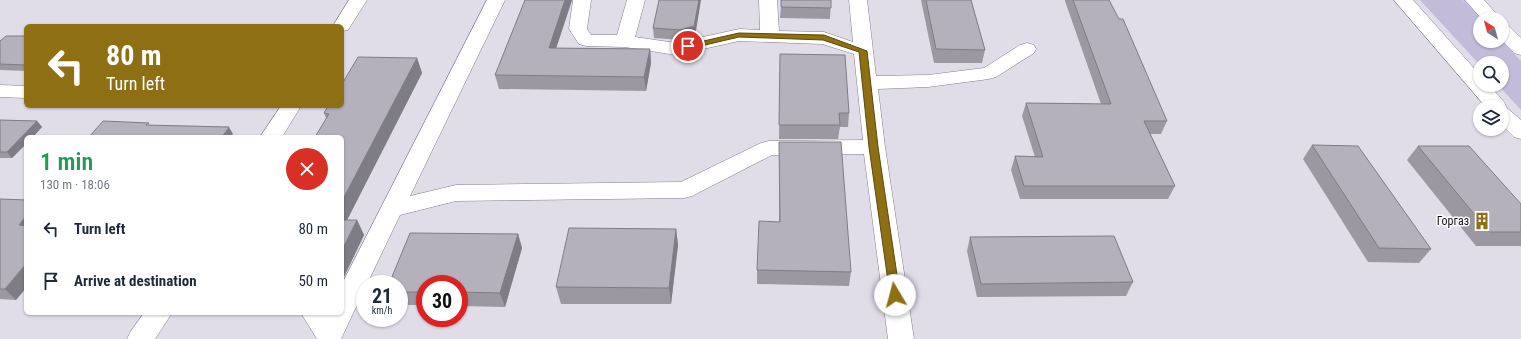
<!DOCTYPE html>
<html lang="en">
<head>
<meta charset="utf-8">
<style>
  :root { --surface:#fff; --page:#f6f6f7; --text:#1f2937; --muted:#747a83 }
  body { margin:0; font-family:"Roboto Condensed",sans-serif; background:var(--page); color:var(--text); height:100vh; display:flex; flex-direction:column; font-size:15px; white-space:nowrap }
  * { box-sizing:border-box; margin:0 }
  p { font-size:13px; color:var(--muted) }
  .icon { flex:none; width:22px; height:22px; fill:none; stroke:currentColor; stroke-width:2; stroke-linecap:round; stroke-linejoin:round }
  .map { position:relative; flex:1; overflow:hidden }
  .side { position:absolute; left:24px; top:135px; width:320px; height:180px; display:flex; flex-direction:column; background:var(--surface); border-radius:6px; box-shadow:0 1px 3px #0004 }
  .side>* { flex:none }
  .top-card { position:absolute; left:24px; top:24px; width:320px; height:84px; border-radius:6px; box-shadow:0 1px 3px #0004; background:#8e6f13; color:#fff; overflow:hidden }
  .needle { width:26px; rotate:323deg }
  .controls { position:absolute; left:1473px; top:12px; display:grid; gap:8px }
  .controls a { display:grid; place-items:center; width:36px; height:36px; border-radius:50%; background:var(--surface); box-shadow:0 1px 3px #0004; font-size:20px }
  .speed { position:absolute; left:356px; top:275px; display:flex; gap:8px; font-size:20px; font-weight:700; text-align:center }
  .speed>* { display:grid; place-content:center; width:52px; height:52px; border-radius:50%; background:var(--surface); box-shadow:0 1px 3px #0004; line-height:1 }
  .speed small { font-size:10px; font-weight:400 }
  .speed .limit { border:6px solid #d22; background:#fff; color:#111 }
  .pin { position:absolute; display:grid; place-items:center; width:34px; height:34px; color:#fff; margin:-17px; border:2px solid #fff; border-radius:50%; box-shadow:0 1px 4px #0007 }
  .me { position:absolute; width:44px; margin:-22px; rotate:352deg; stroke-linejoin:round; filter:drop-shadow(0 0 3px #0008) }
  .turn { display:flex; align-items:center; gap:14px; height:84px; padding:0 16px; font-size:18px }
  .turn .icon { width:52px; height:52px; stroke-width:2.5 }
  .turn b { display:block; font-size:28px; line-height:34px }
  .round { display:grid; place-items:center; flex:none; width:42px; height:42px; border-radius:21px; background:var(--page) }
  .headline { display:flex; align-items:center; justify-content:space-between; height:68px; padding:0 16px }
  h1 { font-size:24px; font-weight:600; line-height:30px; color:#1e9e55 }
  ul { padding:0; list-style:none }
  li { display:flex; align-items:center; gap:12px; height:52px; padding:0 16px }
  li div { flex:1 }
  li b { display:block; font-size:15px }
  li em { font-style:normal }
  .map>svg:first-child { display:block }
  .green { fill:#c3bbda }
  .lines { fill:none; stroke-linecap:round; stroke-linejoin:round }
  .minor-casing { stroke:#817e89; stroke-width:1 }
  .minor { fill:#fff; fill-rule:evenodd }
  .wall { fill:#9b98a2 }
  .shaded-wall { fill:#7e7c84 }
  .building { fill:#b4b1bc; stroke:#7e7c84 }
  .route { fill:#8e6f13; stroke:#5c480c }
  .labels { text-anchor:middle; stroke-width:3; stroke-linejoin:round; paint-order:stroke }
  .poi-label { font-size:12px; fill:#131216; stroke:#fff; text-anchor:end }
</style>
</head>
<body>
<div class="map">
<svg width="1521" height="339" viewBox="0 0 1521 339">
  <rect width="100%" height="100%" fill="#e0dde9"/>
  <path class="green" d="M 1420,0 L 1463,0 L 1481,19 L 1480,41 L 1502,41 L 1521,61 L 1521,110 L 1498,85 L 1502,85 L 1502,63 L 1480,63 L 1480,65 Z"/>
  <g class="lines">
    <g class="minor-casing">
      <g id="minor">
        <path d="M 349,0 L 367,0 L 348,30 L 342,31 L 342,26 L 333,26 Z"/>
        <path d="M 487,0 L 505,0 L 410,196 L 456,185 L 681,182 L 761,143 L 769,141 L 863,140 L 854,54 L 822,44 L 739,41 L 676,55 L 625,47 L 586,46 L 579,44 L 569,29 L 573,0 L 591,0 L 587,29 L 591,35 L 617,35 L 627,0 L 645,0 L 635,37 L 676,43 L 739,29 L 760,30 L 759,0 L 777,0 L 779,31 L 824,32 L 853,42 L 849,0 L 867,0 L 876,76 L 928,75 L 984,68 L 1020,45 L 1027,43 L 1034,45 L 1036,49 L 1034,53 L 996,77 L 989,79 L 928,87 L 878,89 L 885,147 L 914,339 L 888,339 L 864,154 L 772,155 L 692,196 L 684,198 L 456,201 L 400,215 L 367,284 L 365,284 L 365,288 L 341,339 L 317,339 L 301,313 L 342,313 L 342,284 Z"/>
        <path d="M 1394,0 L 1413,0 L 1480,75 L 1480,85 L 1489,85 L 1504,102 L 1507,108 L 1521,120 L 1521,139 L 1514,137 L 1502,125 L 1502,107 L 1486,107 Z"/>
        <path d="M 1465,0 L 1484,0 L 1501,19 L 1482,19 Z"/>
        <path d="M 1502,23 L 1508,25 L 1521,38 L 1521,55 L 1514,53 L 1502,40 Z"/>
        <path d="M 0,85 L 26,86 L 26,98 L 0,97 Z"/>
        <path d="M 281,106 L 301,106 L 282,137 L 260,137 Z"/>
        <path d="M 144,313 L 172,313 L 155,339 L 127,339 L 131,331 Z"/>
      </g>
    </g>
    <use href="#minor" class="minor"/>
  </g>
  <g class="wall">
    <path d="M 525,0 L 572,0 L 556,48 L 650,49 L 651,63 L 646,91 L 499,89 L 495,75 Z"/>
    <path d="M 659,0 L 695,37 L 681,40 L 654,38 L 653,28 Z"/>
    <path d="M 831,0 L 830,19 L 780,18 L 781,7 Z"/>
    <path d="M 921,0 L 971,0 L 985,50 L 982,63 L 934,63 Z"/>
    <path d="M 1065,0 L 1109,0 L 1167,121 L 1161,134 L 1150,134 L 1175,186 L 1168,199 L 1020,199 L 1011,170 L 1015,156 L 1035,157 L 1022,116 L 1026,103 L 1101,104 L 1065,1 Z"/>
    <path d="M 26,36 L 26,71 L 0,70 L 0,41 Z"/>
    <path d="M 780,54 L 849,113 L 848,127 L 840,127 L 838,139 L 779,139 Z"/>
    <path d="M 417,58 L 422,73 L 347,220 L 357,220 L 364,235 L 342,281 L 342,137 L 326,118 L 324,113 Z"/>
    <path d="M 0,120 L 37,121 L 42,127 L 12,158 L 0,158 Z"/>
    <path d="M 779,142 L 851,272 L 849,286 L 757,284 L 757,270 L 779,222 Z"/>
    <path d="M 1312,145 L 1431,249 L 1419,263 L 1368,262 L 1303,159 Z"/>
    <path d="M 1418,146 L 1521,204 L 1521,246 L 1476,246 L 1407,160 Z"/>
    <path d="M 0,199 L 26,200 L 26,288 L 16,300 L 0,299 Z"/>
    <path d="M 676,229 L 678,245 L 671,304 L 561,304 L 556,287 Z"/>
    <path d="M 518,234 L 522,248 L 505,307 L 459,306 L 459,284 L 425,284 L 425,305 L 399,305 L 399,284 Z"/>
    <path d="M 970,237 L 1133,282 L 1126,296 L 977,297 L 967,251 Z"/>
  </g>
  <g class="shaded-wall">
    <path d="M 565,0 L 572,0 L 552,61 L 549,48 Z"/>
    <path d="M 699,0 L 701,0 L 695,37 L 681,40 L 680,30 Z"/>
    <path d="M 650,49 L 651,63 L 646,91 L 644,77 Z"/>
    <path d="M 417,58 L 422,73 L 342,230 L 342,201 Z"/>
    <path d="M 37,121 L 42,127 L 33,137 L 26,137 L 26,144 L 12,158 L 7,152 Z"/>
    <path d="M 229,127 L 233,134 L 230,137 L 222,137 Z"/>
    <path d="M 26,216 L 26,233 L 19,225 Z"/>
    <path d="M 357,220 L 364,235 L 342,281 L 342,250 Z"/>
    <path d="M 676,229 L 678,245 L 671,304 L 669,288 Z"/>
    <path d="M 518,234 L 522,248 L 505,307 L 500,293 Z"/>
    <path d="M 26,264 L 26,288 L 16,300 L 5,289 Z"/>
  </g>
  <g class="building">
    <path d="M 525,0 L 565,0 L 549,48 L 650,49 L 644,77 L 495,75 Z"/>
    <path d="M 659,0 L 699,0 L 694,26 L 680,30 L 653,28 Z"/>
    <path d="M 781,0 L 831,0 L 831,8 L 781,7 Z"/>
    <path d="M 926,0 L 971,0 L 985,50 L 936,49 Z"/>
    <path d="M 1073,0 L 1109,0 L 1119,19 L 1123,19 L 1167,121 L 1144,121 L 1175,186 L 1024,186 L 1015,156 L 1043,157 L 1026,103 L 1111,104 Z"/>
    <path d="M 6,36 L 26,36 L 26,65 L 0,64 L 0,41 Z"/>
    <path d="M 780,54 L 845,55 L 849,113 L 839,113 L 840,125 L 779,125 Z"/>
    <path d="M 358,57 L 417,58 L 342,201 L 342,137 L 315,137 L 329,114 L 324,113 L 328,106 L 342,106 L 342,84 Z"/>
    <path d="M 0,120 L 37,121 L 7,152 L 0,152 Z"/>
    <path d="M 103,121 L 149,123 L 146,125 L 229,127 L 222,137 L 89,137 Z"/>
    <path d="M 779,142 L 841,142 L 851,272 L 757,270 L 759,221 L 780,222 Z"/>
    <path d="M 1312,145 L 1358,146 L 1431,249 L 1379,248 Z"/>
    <path d="M 1418,146 L 1469,146 L 1521,204 L 1521,232 L 1489,232 Z"/>
    <path d="M 0,199 L 26,200 L 26,216 L 19,225 L 26,226 L 26,264 L 5,289 L 0,289 Z"/>
    <path d="M 342,220 L 357,220 L 342,250 Z"/>
    <path d="M 569,228 L 676,229 L 669,288 L 556,287 Z"/>
    <path d="M 410,233 L 518,234 L 500,293 L 459,292 L 459,284 L 425,284 L 425,292 L 399,292 L 399,284 L 389,284 Z"/>
    <path d="M 1114,236 L 1133,282 L 981,284 L 970,237 Z"/>
  </g>
  <path class="route" d="M 739,33 L 824,35 L 867,51 L 878,147 L 900,295 L 899,298 L 895,299 L 891,298 L 890,295 L 869,147 L 859,52 L 823,40 L 739,37 L 688,49 L 685,46 L 686,45 Z"/>
  <defs>
    <g id="building-bare" transform="scale(1.38)"><path d="M-4-6H4V6H1V3H-1V6H-4ZM-2.5-4.3h1.7v1.8h-1.7ZM.8-4.3h1.7v1.8H.8ZM-2.5-1h1.7V.8h-1.7ZM.8-1h1.7V.8H.8Z" fill="#8e6f13" stroke="#fff" stroke-width="2.5" paint-order="stroke"/></g>
  </defs>
  <g fill-rule="evenodd">
    <use href="#building-bare" x="1482" y="221"/>
  </g>
  <g class="labels">
    <g class="poi-label">
      <text x="1469" y="225">Горгаз</text>
    </g>
  </g>
</svg>
<div class="controls">
<a><svg class="needle" viewBox="-14 -14 28 28"><path d="M0-13l5 13h-10z" fill="#e53935"/><path d="M0 13l5-13h-10z" fill="#747a83"/></svg></a>
<a><svg class="icon" aria-label="search" viewBox="0 0 24 24"><circle cx="10" cy="10" r="6"/><path d="M15 15l6 6"/></svg></a>
<a><svg class="icon" aria-label="layers" viewBox="0 0 24 24"><path d="M12 4l9 5-9 5-9-5zM3 14l9 5 9-5"/></svg></a>
</div>
<div class="speed"><div>21<small>km/h</small></div><div class="limit">30</div></div>
<div class="pin" style="left:688px;top:46px;background:#d93025"><svg class="icon" aria-label="arrive" viewBox="0 0 24 24"><path d="M6 21V4h12l-3 4 3 4H6"/></svg></div>
<svg class="me" style="left:895px;top:295px" viewBox="-20 -20 40 40"><circle r="19" fill="#fff"/><path d="M0-13L10 11 0 6-10 11z" fill="#8e6f13"/></svg>
<div class="top-card">
<div class="turn"><svg class="icon" aria-label="left" viewBox="0 0 24 24"><path d="M17 20v-9H6M10 6l-5 5 5 5"/></svg><div><b>80 m</b>Turn left</div></div>
</div>
<section class="side">
<div class="headline"><div><h1>1 min</h1><p>130 m · 18:06</p></div><a class="round" style="background:#d93025;color:#fff"><svg class="icon" aria-label="close" viewBox="0 0 24 24"><path d="M6 6l12 12M18 6L6 18"/></svg></a></div>
<ul>
<li><svg class="icon" aria-label="left" viewBox="0 0 24 24"><path d="M17 20v-9H6M10 6l-5 5 5 5"/></svg><div><b>Turn left</b></div><em>80 m</em></li>
<li><svg class="icon" aria-label="arrive" viewBox="0 0 24 24"><path d="M6 21V4h12l-3 4 3 4H6"/></svg><div><b>Arrive at destination</b></div><em>50 m</em></li>
</ul>
</section>
</div>
</body>
</html>
